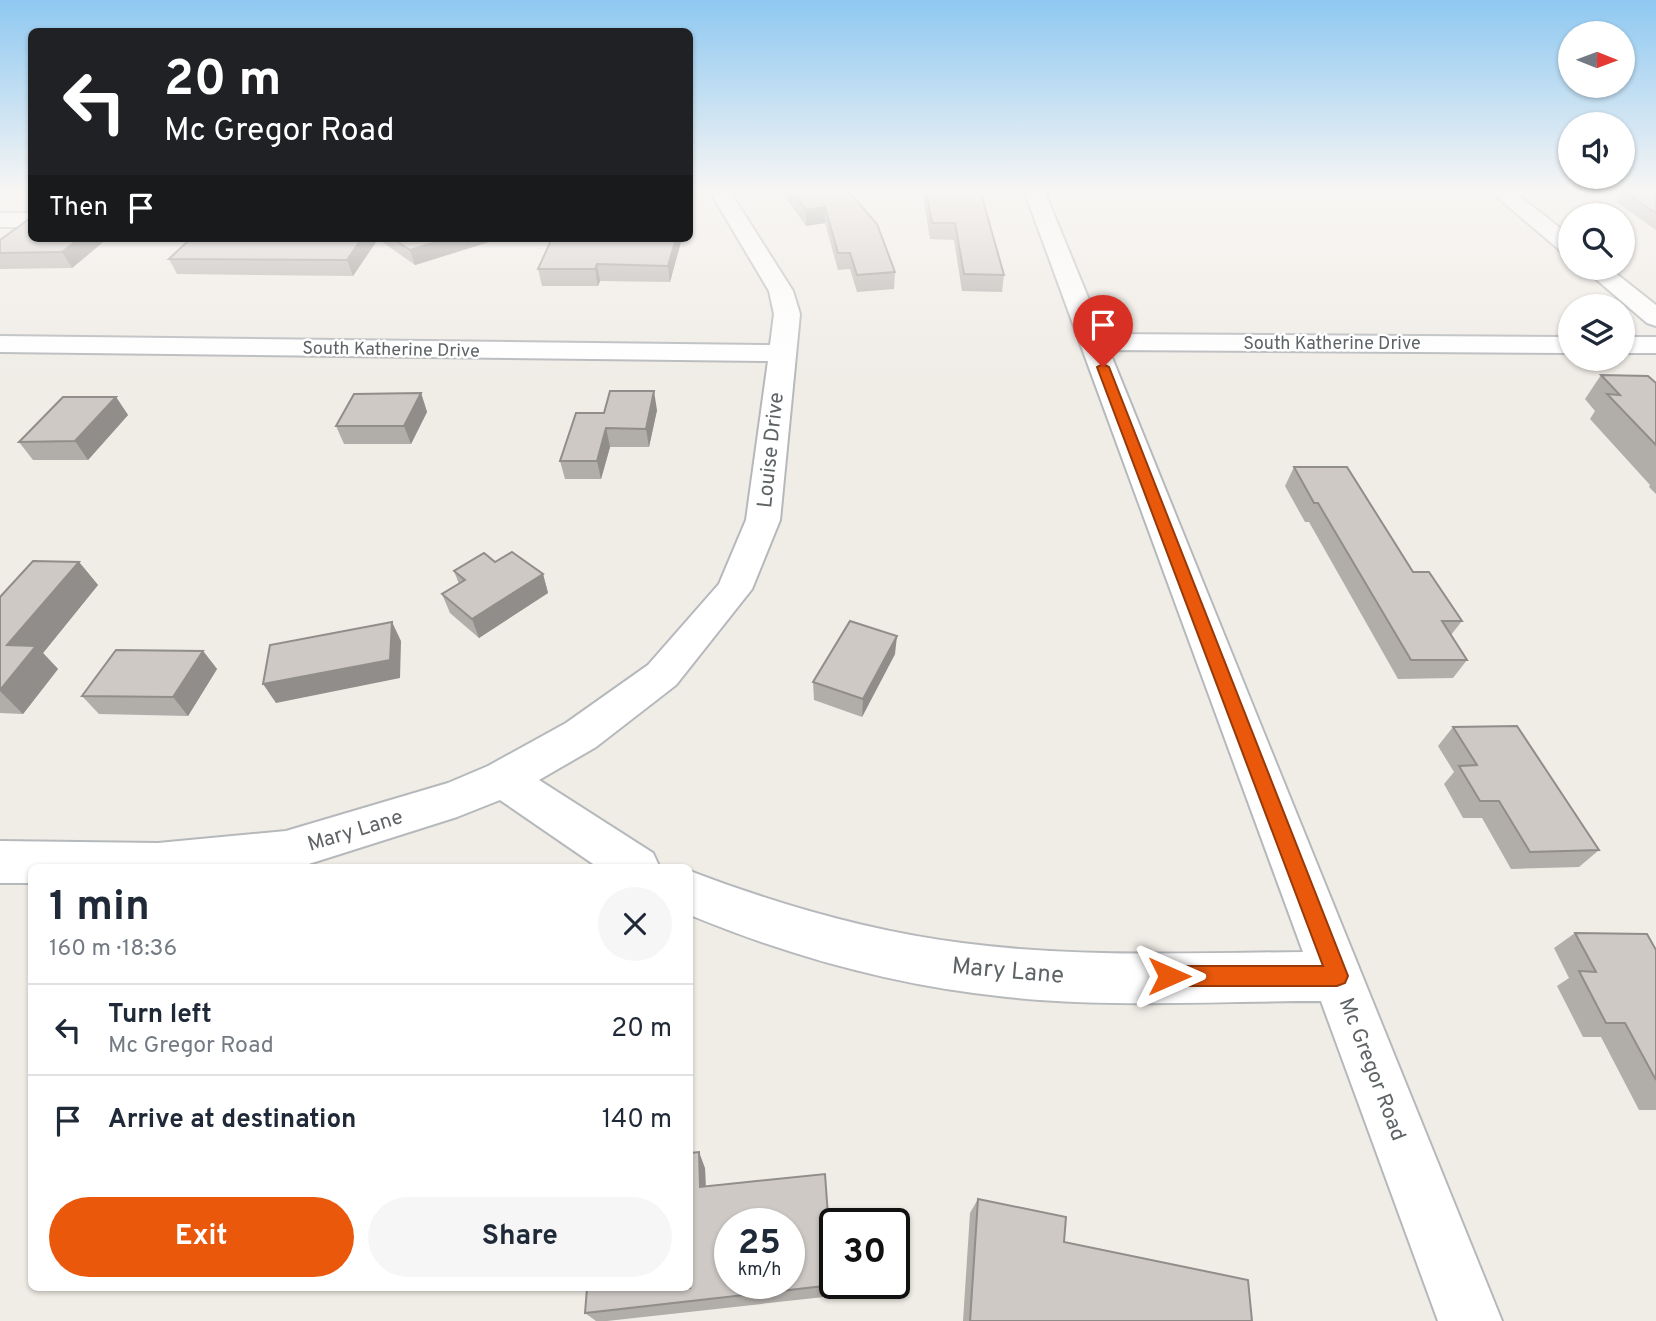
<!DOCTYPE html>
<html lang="en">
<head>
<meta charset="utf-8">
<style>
  :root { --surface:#fff; --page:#f6f6f7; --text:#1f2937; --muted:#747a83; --line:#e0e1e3; --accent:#ea580c }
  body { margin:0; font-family:Overpass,sans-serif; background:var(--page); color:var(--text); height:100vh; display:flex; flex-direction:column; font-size:26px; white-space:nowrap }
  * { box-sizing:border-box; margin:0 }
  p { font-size:23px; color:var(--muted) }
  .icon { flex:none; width:38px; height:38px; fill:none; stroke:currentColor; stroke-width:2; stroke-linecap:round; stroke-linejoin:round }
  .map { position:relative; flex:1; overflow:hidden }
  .sheet { position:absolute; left:28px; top:864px; width:665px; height:427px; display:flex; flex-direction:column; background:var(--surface); border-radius:10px; box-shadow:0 2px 5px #0004 }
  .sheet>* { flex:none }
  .hud { position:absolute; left:28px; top:28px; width:665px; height:214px; border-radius:10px; box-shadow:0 2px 5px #0004; background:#202124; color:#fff; overflow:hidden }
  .needle { width:46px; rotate:91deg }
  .controls { position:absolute; left:1558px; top:21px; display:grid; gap:14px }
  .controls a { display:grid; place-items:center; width:77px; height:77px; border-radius:50%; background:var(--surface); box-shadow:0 2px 5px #0004; font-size:35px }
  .speed { position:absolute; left:714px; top:1208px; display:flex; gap:14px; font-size:35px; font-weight:700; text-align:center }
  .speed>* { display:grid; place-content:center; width:91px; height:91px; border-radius:50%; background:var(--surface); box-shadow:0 2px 5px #0004; line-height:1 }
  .speed small { font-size:18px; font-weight:400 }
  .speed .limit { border:4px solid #111; border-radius:10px; background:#fff; color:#111 }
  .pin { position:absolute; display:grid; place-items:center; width:60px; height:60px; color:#fff; margin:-72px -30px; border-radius:50% 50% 50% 0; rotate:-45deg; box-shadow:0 0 7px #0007 }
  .pin .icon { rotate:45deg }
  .me { position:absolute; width:77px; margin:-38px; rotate:90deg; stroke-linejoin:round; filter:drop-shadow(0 0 5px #0008) }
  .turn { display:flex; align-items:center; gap:24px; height:147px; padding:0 21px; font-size:32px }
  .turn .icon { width:91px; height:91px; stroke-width:2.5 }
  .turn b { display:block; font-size:49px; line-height:60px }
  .then { display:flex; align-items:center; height:66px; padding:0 21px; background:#0003; gap:14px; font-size:26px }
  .round { display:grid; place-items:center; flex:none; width:74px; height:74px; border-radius:37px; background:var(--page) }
  .head { display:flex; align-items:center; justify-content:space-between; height:119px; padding:0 21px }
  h1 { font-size:42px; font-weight:700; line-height:52px }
  .action { display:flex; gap:14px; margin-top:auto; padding:14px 21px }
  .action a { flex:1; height:80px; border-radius:42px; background:var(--accent); color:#fff; font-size:28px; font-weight:700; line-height:80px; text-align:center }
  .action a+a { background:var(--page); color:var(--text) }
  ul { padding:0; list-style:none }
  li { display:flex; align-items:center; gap:21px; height:91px; padding:0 21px; border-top:2px solid var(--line) }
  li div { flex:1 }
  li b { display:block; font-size:26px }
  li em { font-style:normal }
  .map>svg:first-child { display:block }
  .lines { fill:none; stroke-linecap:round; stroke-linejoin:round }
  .street-casing { stroke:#b6b9bc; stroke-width:4 }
  .street { fill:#fff; fill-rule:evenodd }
  .wall { fill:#b1ada9 }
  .shaded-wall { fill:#908d8a }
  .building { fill:#cec9c5; stroke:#908d8a; stroke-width:2; fill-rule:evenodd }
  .route { fill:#ea580c; stroke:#983908; stroke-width:2 }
  .labels { text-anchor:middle; stroke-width:5; stroke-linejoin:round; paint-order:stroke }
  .far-street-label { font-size:18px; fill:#5e6366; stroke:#fff }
  .street-label { font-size:21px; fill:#5e6366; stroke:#fff }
  .near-street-label { font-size:24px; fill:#5e6366; stroke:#fff }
</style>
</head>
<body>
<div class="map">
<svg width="1656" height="1321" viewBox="0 0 1656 1321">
  <rect width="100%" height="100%" fill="#f0ece6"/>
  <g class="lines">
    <g class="street-casing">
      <g id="street">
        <path d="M 709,190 L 729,190 L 793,291 L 800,314 L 780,520 L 752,589 L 676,685 L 596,747 L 539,780 L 653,853 L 660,868 L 599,868 L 500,800 L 457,817 L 296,868 L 32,868 L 32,883 L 0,883 L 0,841 L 158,843 L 286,831 L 448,783 L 488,766 L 566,723 L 648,665 L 719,584 L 746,520 L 768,361 L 0,352 L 0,336 L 770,345 L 774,314 L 769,291 Z"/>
        <path d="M 1024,190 L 1044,190 L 1103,334 L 1570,337 L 1570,353 L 1109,350 L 1502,1321 L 1438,1321 L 1321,1001 C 1216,1001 1111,1008 1007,997 C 897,986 792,957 690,915 L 690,871 C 779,905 868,931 962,943 C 1075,958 1189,953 1303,952 Z"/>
        <path d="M 1489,190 L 1512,190 L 1570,236 L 1570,254 L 1562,252 Z"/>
        <rect x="0" y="213" width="32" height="14"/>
        <path d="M 1583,268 L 1609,268 L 1656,305 L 1656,326 L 1647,323 Z"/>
        <rect x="1622" y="337" width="34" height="16"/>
      </g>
    </g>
    <use href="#street" class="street"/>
  </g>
  <g class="wall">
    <path d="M 780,190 L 849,190 L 895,272 L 894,289 L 857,292 L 850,269 L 838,270 L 825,223 L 806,226 Z"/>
    <path d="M 922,190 L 980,190 L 1004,275 L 1002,292 L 962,291 L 954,240 L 930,239 Z"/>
    <path d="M 1656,190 L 1656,230 L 1616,202 L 1623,191 Z"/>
    <path d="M 32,238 L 108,238 L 72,268 L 0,269 L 0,240 Z"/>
    <path d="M 191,238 L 502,238 L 415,265 L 378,239 L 353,276 L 177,274 L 169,259 Z"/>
    <path d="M 682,238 L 670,282 L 600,281 L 598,286 L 542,286 L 538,269 Z"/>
    <path d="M 1601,375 L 1656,383 L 1656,494 L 1649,487 L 1650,485 L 1590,419 L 1595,411 L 1585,399 Z"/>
    <path d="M 421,393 L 427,412 L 411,444 L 344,444 L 336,426 Z"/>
    <path d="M 116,397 L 128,415 L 88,460 L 33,460 L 19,442 Z"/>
    <path d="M 657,410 L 649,447 L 610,447 L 601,479 L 565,479 L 560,461 L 604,413 Z"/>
    <path d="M 1294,467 L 1413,572 L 1462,621 L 1451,635 L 1467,660 L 1453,678 L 1398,679 L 1309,522 L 1305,522 L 1285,486 Z"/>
    <path d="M 79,562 L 98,585 L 43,653 L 58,669 L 23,714 L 0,713 L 0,597 Z"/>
    <path d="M 495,562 L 543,574 L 548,593 L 479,638 L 450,613 L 442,594 L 459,584 L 454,571 Z"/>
    <path d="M 203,651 L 217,669 L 188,716 L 99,714 L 82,696 Z"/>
    <path d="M 895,654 L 862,717 L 814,700 L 813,682 Z"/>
    <path d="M 1453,727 L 1599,850 L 1579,867 L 1511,869 L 1482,818 L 1463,818 L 1444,784 L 1454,772 L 1438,746 Z"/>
    <path d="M 1575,933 L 1656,950 L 1656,1110 L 1639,1110 L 1601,1037 L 1583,1037 L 1557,986 L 1569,978 L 1554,948 Z"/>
    <path d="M 705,1168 L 706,1187 L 833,1285 L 833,1296 L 607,1321 L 596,1321 L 585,1313 Z"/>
    <path d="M 978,1199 L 1064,1242 L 1252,1321 L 963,1321 L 970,1213 Z"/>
  </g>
  <g class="shaded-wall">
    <path d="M 825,207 L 825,223 L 806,226 L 806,210 Z"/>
    <path d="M 80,238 L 108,238 L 72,268 L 62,252 Z"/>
    <path d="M 362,238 L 378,239 L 353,276 L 347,260 Z"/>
    <path d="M 449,238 L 502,238 L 415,265 L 410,250 Z"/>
    <path d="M 676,238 L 682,238 L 670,282 L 668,266 Z"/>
    <path d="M 597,264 L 600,281 L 598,286 L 595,269 Z"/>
    <path d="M 654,391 L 657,410 L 649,447 L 646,429 Z"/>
    <path d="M 421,393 L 427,412 L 411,444 L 404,426 Z"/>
    <path d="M 116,397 L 128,415 L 88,460 L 75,441 Z"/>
    <path d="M 606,428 L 610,447 L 601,479 L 597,461 Z"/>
    <path d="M 79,562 L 98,585 L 43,653 L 58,669 L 23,714 L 0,691 L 7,645 Z"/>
    <path d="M 543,574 L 548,593 L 479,638 L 472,619 Z"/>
    <path d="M 392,622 L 401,641 L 400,678 L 276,703 L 263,684 Z"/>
    <path d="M 897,636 L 895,654 L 862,717 L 863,699 Z"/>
    <path d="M 203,651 L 217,669 L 188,716 L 173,697 Z"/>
    <path d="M 699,1152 L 705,1168 L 706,1202 L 700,1187 Z"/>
  </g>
  <g class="building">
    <path d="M 791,190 L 849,190 L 849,192 L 877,224 L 895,272 L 857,275 L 850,253 L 838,253 L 825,207 L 806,210 Z"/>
    <path d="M 926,190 L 980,190 L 1004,275 L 964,274 L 955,223 L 932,223 Z"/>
    <path d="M 1656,190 L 1656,213 L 1623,191 Z"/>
    <path d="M 32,217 L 32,238 L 80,238 L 62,252 L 0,253 L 0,240 Z"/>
    <path d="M 191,238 L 362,238 L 347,260 L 169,259 Z"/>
    <path d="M 392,238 L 449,238 L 410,250 Z"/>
    <path d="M 552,238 L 676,238 L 668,266 L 597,264 L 595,269 L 538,269 Z"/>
    <path d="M 1601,375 L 1648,376 L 1656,383 L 1656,445 L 1607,394 L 1620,395 Z"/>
    <path d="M 610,391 L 654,391 L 646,429 L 606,428 L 597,461 L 560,461 L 576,413 L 604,413 Z"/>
    <path d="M 421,393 L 404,426 L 336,426 L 354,394 Z"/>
    <path d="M 63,397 L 116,397 L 75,441 L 19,442 Z"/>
    <path d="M 1294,467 L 1347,467 L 1413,572 L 1429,572 L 1462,621 L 1442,621 L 1467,660 L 1411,660 L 1318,503 L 1314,503 Z"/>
    <path d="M 512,552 L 543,574 L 472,619 L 442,594 L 465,580 L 454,571 L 484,553 L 495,562 Z"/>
    <path d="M 33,561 L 79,562 L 7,645 L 36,646 L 0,690 L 0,597 Z"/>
    <path d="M 850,621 L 897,636 L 863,699 L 813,682 Z"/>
    <path d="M 392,622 L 390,660 L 263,684 L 270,645 Z"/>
    <path d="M 116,650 L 203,651 L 173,697 L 82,696 Z"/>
    <path d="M 1517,726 L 1599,850 L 1530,852 L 1499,801 L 1480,801 L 1459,766 L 1477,765 L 1453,727 Z"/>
    <path d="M 1575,933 L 1647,934 L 1656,950 L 1656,1080 L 1625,1023 L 1606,1023 L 1579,971 L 1596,972 Z"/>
    <path d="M 699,1152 L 700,1187 L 825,1174 L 833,1285 L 585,1313 L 587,1288 L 690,1288 L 690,1153 ZM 730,1223 L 789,1223 L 789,1283 L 730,1283 Z"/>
    <path d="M 978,1199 L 1066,1217 L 1064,1242 L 1248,1280 L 1252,1321 L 970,1321 Z"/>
  </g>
  <linearGradient id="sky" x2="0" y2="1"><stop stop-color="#8ec8f1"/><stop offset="0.51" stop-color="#f8f6f4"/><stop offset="1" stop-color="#f8f6f4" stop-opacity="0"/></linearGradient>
  <rect width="1656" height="375" fill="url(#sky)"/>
  <path class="route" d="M 1103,364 L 1109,367 L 1348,976 L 1345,983 L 1337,986 L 1169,986 L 1162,983 L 1159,976 L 1162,969 L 1169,966 L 1323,966 L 1097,367 Z"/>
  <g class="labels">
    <g class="far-street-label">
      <text x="1332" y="349">South Katherine Drive</text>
      <text transform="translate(391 349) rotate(1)" y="6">South Katherine Drive</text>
    </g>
    <g class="street-label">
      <text transform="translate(770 450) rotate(-84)" y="7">Louise Drive</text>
      <text transform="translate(355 830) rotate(-17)" y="7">Mary Lane</text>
      <text transform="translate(1373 1069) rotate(69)" y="7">Mc Gregor Road</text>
    </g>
    <g class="near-street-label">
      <text transform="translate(1008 970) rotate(5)" y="8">Mary Lane</text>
    </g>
  </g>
</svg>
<div class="controls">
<a><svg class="needle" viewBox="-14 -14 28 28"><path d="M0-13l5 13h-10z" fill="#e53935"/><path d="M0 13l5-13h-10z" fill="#747a83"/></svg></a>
<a><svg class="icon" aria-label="sound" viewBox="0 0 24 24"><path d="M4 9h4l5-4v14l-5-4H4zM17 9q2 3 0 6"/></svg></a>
<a><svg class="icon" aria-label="search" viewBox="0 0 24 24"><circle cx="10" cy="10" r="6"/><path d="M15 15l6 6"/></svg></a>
<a><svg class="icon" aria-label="layers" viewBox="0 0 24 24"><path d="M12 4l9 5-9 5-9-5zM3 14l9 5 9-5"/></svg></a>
</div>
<div class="speed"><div>25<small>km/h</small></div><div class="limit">30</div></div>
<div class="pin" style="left:1103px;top:367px;background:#d93025"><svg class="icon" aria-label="arrive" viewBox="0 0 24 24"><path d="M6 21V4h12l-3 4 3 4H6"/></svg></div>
<svg class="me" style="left:1169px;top:976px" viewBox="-20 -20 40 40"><path d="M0-17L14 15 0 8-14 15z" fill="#ea580c" stroke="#fff" stroke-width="4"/></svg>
<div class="hud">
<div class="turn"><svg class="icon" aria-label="left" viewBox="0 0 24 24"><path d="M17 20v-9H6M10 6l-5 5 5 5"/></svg><div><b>20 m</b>Mc Gregor Road</div></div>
<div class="then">Then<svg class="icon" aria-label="arrive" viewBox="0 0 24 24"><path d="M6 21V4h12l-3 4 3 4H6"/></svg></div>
</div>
<section class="sheet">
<div class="head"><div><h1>1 min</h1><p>160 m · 18:36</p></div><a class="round"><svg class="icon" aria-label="close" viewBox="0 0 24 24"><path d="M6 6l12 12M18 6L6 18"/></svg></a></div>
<ul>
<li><svg class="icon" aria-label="left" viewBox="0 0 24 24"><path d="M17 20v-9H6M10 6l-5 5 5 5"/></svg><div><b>Turn left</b><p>Mc Gregor Road</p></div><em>20 m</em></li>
<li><svg class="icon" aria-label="arrive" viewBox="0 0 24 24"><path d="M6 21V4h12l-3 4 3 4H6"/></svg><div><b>Arrive at destination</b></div><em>140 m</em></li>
</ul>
<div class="action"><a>Exit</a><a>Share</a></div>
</section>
</div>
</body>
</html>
